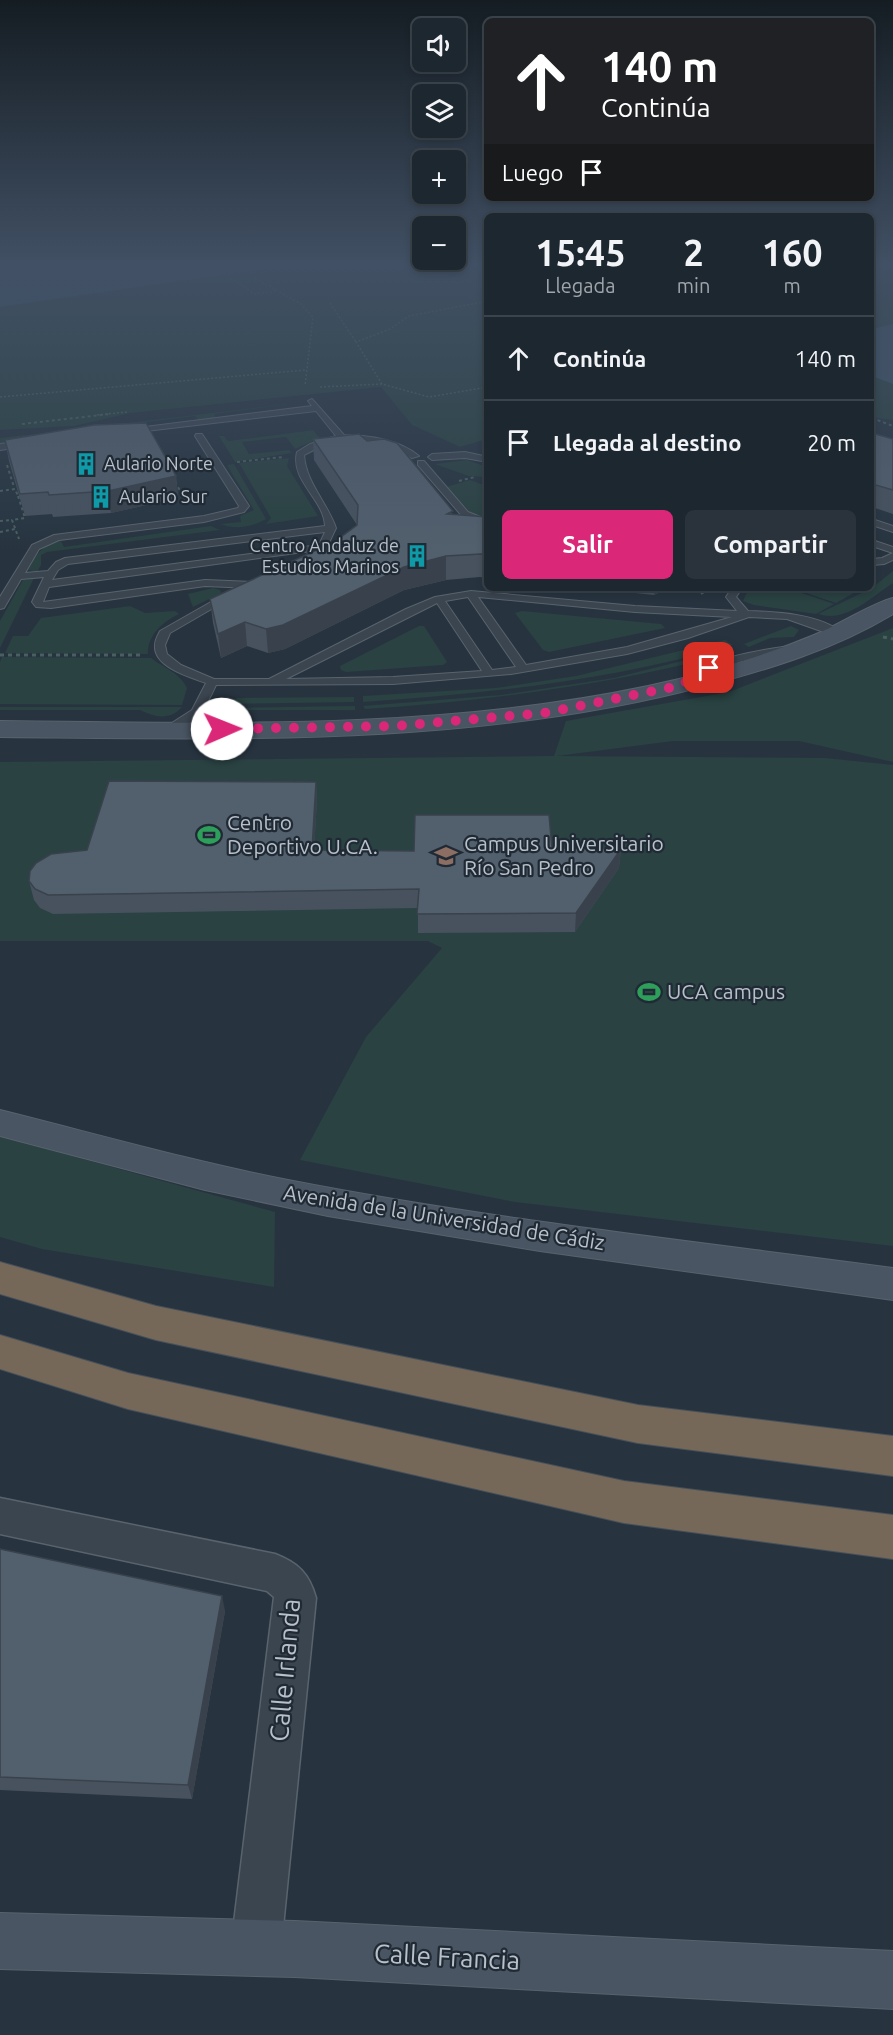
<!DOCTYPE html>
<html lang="es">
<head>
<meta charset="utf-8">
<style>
  :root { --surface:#1d2730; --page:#2a333c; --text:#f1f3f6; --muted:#a0a5ab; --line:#3b444c; --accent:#db2777 }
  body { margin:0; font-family:Ubuntu,sans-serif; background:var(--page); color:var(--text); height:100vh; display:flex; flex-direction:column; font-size:22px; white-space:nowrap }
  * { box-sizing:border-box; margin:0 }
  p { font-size:20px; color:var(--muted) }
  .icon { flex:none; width:33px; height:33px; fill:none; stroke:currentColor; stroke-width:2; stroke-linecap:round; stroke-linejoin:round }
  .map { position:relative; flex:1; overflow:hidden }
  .panel { position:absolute; left:484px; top:213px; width:390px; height:378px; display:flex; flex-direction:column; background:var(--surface); border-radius:9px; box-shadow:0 3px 9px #0003,0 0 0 2px var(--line) }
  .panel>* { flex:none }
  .top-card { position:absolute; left:484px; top:18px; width:390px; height:183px; border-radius:9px; box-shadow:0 3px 9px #0003,0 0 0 2px var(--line); background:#202124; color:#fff; overflow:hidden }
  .controls { position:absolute; left:412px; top:18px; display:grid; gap:12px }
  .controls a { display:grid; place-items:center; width:54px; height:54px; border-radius:9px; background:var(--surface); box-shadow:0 3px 9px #0003,0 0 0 2px var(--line); font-size:30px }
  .pin { position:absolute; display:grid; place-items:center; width:51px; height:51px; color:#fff; margin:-26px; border-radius:12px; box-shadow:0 3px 9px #0006 }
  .me { position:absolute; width:66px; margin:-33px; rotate:89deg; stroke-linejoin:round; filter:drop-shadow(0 0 4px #0008) }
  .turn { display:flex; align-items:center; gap:21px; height:126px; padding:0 18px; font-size:27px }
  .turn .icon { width:78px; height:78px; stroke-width:2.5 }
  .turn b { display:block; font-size:42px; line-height:51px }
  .then { display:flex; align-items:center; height:57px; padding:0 18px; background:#0003; gap:12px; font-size:22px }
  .eta { display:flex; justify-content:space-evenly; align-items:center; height:102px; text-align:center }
  .eta b { font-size:36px; font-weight:600; line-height:42px }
  .button { display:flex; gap:12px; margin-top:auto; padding:12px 18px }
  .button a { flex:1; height:69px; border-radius:9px; background:var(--accent); color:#fff; font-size:24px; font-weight:600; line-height:69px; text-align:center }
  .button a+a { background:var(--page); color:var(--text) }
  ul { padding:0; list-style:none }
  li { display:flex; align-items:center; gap:18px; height:84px; padding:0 18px; border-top:2px solid var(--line) }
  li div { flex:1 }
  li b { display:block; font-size:22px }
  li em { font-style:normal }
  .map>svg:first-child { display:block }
  .green { fill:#2a4242 }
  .water { fill:#3e5368 }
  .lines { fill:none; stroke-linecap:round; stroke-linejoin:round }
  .lane-casing { stroke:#59636d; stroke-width:2 }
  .street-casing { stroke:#59636d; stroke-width:3 }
  .secondary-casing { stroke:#59636d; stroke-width:2 }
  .highway-casing { stroke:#46505a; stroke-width:2 }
  .path-far2 { stroke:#495f60; stroke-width:1.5; stroke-dasharray:2 2; stroke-linecap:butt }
  .path-far1 { stroke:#495f60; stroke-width:2; stroke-dasharray:3 3; stroke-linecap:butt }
  .path { stroke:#495f60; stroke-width:3; stroke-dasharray:4 4; stroke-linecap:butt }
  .lane { fill:#3b4550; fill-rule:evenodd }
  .street { fill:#3b4550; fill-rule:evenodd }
  .secondary { fill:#495563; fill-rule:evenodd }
  .highway { fill:#766858; fill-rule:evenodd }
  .wall { fill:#47525e }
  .shaded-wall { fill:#39424c }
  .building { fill:#525f6d; stroke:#39424c; stroke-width:1.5 }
  .route { stroke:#db2777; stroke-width:10; stroke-dasharray:0 18 }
  .labels { text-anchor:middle; stroke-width:4.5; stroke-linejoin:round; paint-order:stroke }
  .far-poi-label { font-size:18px; fill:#b8c0ca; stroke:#202a35; text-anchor:start }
  .poi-label { font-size:21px; fill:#b8c0ca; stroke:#202a35; text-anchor:start }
  .street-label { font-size:21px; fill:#b8c0ca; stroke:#202a35 }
  .near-street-label { font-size:26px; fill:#b8c0ca; stroke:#202a35 }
</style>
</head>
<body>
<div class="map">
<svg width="893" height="2035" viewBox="0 0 893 2035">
  <rect width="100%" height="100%" fill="#273440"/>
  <g class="green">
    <path d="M 0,267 L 487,267 L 487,439 L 460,447 L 412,425 L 381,387 L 131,413 L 74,426 L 0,430 Z"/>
    <path d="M 872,267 L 893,267 L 893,420 L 872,417 Z"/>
    <path d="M 305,402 L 214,414 L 216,418 L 198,420 L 195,416 L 4,440 L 4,443 L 0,444 L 0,438 Z"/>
    <path d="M 313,430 L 320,438 L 295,449 L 286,437 L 242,442 L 249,454 L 289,450 L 292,453 L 235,462 L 219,436 L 224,436 L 228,441 Z"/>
    <path d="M 289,458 L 287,466 L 318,516 L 266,524 L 271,518 L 239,463 Z"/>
    <path d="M 467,460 L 487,467 L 487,477 L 469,476 L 435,464 Z"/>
    <path d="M 234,464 L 266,519 C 253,527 235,530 221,524 L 241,522 L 240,516 L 254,510 L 227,465 Z"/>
    <path d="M 470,480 L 487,486 L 487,519 L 470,512 L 446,487 Z"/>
    <path d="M 211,526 L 220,530 L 47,552 L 41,555 L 41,565 L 37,572 L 28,570 C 37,554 41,545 61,541 L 64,547 Z"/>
    <path d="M 893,571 L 893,583 C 870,598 846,623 818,614 L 872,588 Z"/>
    <path d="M 34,578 L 0,648 L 0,621 L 23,580 Z"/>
    <path d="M 213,588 L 220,590 L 221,593 L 193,607 L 188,594 Z"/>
    <path d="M 749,588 L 755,588 L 754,590 L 787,588 L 834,604 L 816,614 L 754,605 L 743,601 Z"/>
    <path d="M 792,588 L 848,588 L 857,591 L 836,603 Z"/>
    <path d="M 130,606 L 145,613 L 175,611 L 179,614 C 164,621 147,635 148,654 L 5,653 L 13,636 L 28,636 L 41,618 Z"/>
    <path d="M 522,611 L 661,624 L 665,628 L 549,652 L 543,650 L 515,613 Z"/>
    <path d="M 419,626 L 424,626 L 447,662 L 443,665 L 346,672 L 341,670 L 340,666 Z"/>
    <path d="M 791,626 L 799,630 L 794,637 L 770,638 L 749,647 L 744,644 Z"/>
    <path d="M 893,628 L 893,762 L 799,741 L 673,741 L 557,756 L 825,758 L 893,765 L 893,1246 L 515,1202 L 300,1160 L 366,1037 L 442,948 L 428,941 L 0,941 L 0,762 L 554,756 L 566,721 L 729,692 Z"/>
    <path d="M 725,640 L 733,645 C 612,680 488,694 363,702 L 363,696 L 496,688 L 576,676 Z"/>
    <path d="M 734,648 L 715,655 L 716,657 C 600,686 484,701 365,709 L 363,706 L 501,695 L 614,678 Z"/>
    <path d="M 2,657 L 151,658 C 164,668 180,673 187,688 L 182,705 L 0,704 L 0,662 Z"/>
    <path d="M 354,697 L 354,702 L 226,704 L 237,698 Z"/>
    <path d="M 355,706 L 355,710 L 248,710 L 247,717 L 229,716 L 220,708 Z"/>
    <path d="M 0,707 L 182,707 C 170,721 154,717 140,710 L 0,710 Z"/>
    <path d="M 0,1136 L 275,1212 L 274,1287 L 42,1249 L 0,1237 Z"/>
  </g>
  <g class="water">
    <path d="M 0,267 L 276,267 L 0,307 Z"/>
    <path d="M 893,324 L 893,384 L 872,376 L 872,329 Z"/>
  </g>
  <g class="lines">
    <g class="lane-casing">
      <g id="lane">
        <path d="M 312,399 L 344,435 C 369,435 400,440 419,456 L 412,458 L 385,446 L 357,440 L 329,442 L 304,455 C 306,483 327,502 336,528 L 326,549 L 308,563 L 300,561 L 311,551 L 49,587 L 43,602 L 205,580 L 253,582 L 258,585 L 253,588 L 205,586 L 51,608 L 36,607 L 32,602 L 44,577 L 21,579 L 4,608 L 0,609 L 0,597 L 32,545 L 54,535 L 204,516 L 238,508 L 239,506 L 195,436 L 196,434 L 202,434 L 249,506 L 244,512 L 204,522 L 59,540 L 39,549 L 25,573 L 48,571 L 56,562 L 65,558 L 325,526 C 324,499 290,481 297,452 L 310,444 L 336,436 L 316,411 L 129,433 L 125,431 L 129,429 L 312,406 L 308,401 ZM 325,532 L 319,545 L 52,580 L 58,570 L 68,564 Z"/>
        <path d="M 25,441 L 28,442 L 28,446 L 0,450 L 0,444 Z"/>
        <path d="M 465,452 L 488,457 L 488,462 L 465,458 L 432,460 L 428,457 L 432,454 Z"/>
        <path d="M 418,461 L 424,461 L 468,512 L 488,520 L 488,526 L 462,516 L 418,465 Z"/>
        <path d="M 872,519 L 893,526 L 893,532 L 872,525 Z"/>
        <path d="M 872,540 L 893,547 L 893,553 L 872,546 Z"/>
        <path d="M 893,553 L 893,560 L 884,564 L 872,565 L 872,559 L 882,558 Z"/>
        <path d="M 732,588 L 742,588 L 736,597 L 748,611 C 778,612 821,614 844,634 L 835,636 L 787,619 L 749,617 L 688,638 L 627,654 L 511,674 L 393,684 L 216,685 C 207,705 190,737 163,732 L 161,730 L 192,710 L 206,683 C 190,677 153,667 155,645 C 155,640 158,635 160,631 L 225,594 L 234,596 L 170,633 L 165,645 L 167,654 L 181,665 L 214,679 L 269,679 L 406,609 L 435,597 L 471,591 L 635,606 L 737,611 L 726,597 ZM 468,597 L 516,667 L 492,670 L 445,601 ZM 478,597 L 635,612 L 732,617 L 627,647 L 526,665 ZM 437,603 L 482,671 L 393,677 L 286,679 Z"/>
        <path d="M 791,646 L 796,649 L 795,651 L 739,662 L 688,685 L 684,686 L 678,683 C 703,659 758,650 791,646 Z"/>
      </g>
    </g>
    <g class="street-casing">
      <path id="street" d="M 0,1498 L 275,1554 C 298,1563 309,1573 316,1598 L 281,1947 L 273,1964 L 256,1972 L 239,1964 L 231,1947 L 274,1597 L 267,1591 L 0,1534 Z"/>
    </g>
    <g class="secondary-casing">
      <g id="secondary">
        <path d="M 893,598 L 893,614 C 835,649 770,669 705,686 C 475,747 236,739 0,737 L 0,721 C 216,723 435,731 648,686 C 704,674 761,657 814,635 C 839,625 870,604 893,598 Z"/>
        <path d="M 0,1110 C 96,1134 191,1161 288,1180 C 488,1219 691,1241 893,1268 L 893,1300 L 540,1251 L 328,1216 L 205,1190 L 0,1136 Z"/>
        <path d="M 0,1913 L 295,1921 L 893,1951 L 893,2009 L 295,1977 L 0,1969 Z"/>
      </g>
    </g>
    <g class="highway-casing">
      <g id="highway">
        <path d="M 0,1262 L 156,1306 L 638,1405 L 893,1436 L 893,1476 L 638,1443 L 156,1340 L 0,1294 Z"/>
        <path d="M 0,1335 L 128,1373 L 624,1481 L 893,1515 L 893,1559 L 624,1523 L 128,1409 L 0,1369 Z"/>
      </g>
    </g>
    <g class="path-far2">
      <path d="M 214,267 L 255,294 L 276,291"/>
      <path d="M 878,267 L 893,269"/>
      <path d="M 255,278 L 301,304 L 313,317 L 305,386"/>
      <path d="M 330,303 L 356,342"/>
      <path d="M 382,384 L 356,342 L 390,329 L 409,316 L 488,301"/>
      <path d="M 320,387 L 382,384 L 429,397 L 488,387"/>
      <path d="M 0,397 L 306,370"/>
      <path d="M 97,415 L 127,412"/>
    </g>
    <g class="path-far1">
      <path d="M 872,418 L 893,426"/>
      <path d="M 22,424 L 110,414"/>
      <path d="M 237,462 L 283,457"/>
      <path d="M 7,465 L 14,487"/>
      <path d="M 168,470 L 196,467"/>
      <path d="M 459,481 L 475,477"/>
      <path d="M 175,482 L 188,504"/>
      <path d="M 0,491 L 15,489 L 18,496 L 24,496"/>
      <path d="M 18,496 L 25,518 L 12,520 L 19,539"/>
      <path d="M 0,521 L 12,520"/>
      <path d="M 0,532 L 15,529"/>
      <path d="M 701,594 L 710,588"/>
    </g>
    <g class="path">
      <path d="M 883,637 L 893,639"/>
      <path d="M 0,655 L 143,655"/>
    </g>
    <use href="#lane" class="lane"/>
    <use href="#street" class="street"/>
    <use href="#secondary" class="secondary"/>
    <use href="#highway" class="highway"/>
  </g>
  <g class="wall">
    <path d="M 872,433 L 893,439 L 893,514 L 872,507 Z"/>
    <path d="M 313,439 L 453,514 L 488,517 L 488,578 L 480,577 L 446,580 L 404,590 L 285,649 L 268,653 L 247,646 L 221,658 L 213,623 L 210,599 L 334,542 L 357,525 L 314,460 Z"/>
    <path d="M 5,440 L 176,476 L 178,498 L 111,513 L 53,517 L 52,514 L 25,516 L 9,461 Z"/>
    <path d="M 587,588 L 669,588 L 654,595 Z"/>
    <path d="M 316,782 L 317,800 L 314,850 L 414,851 L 552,848 L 621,849 L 619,868 L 575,932 L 418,933 L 418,908 L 53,914 L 40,908 L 34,900 L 29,881 L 87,850 Z"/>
    <path d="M 0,1549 L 225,1611 L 192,1799 L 0,1790 Z"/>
  </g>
  <g class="shaded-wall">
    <path d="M 176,476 L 178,498 L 111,513 L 108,491 Z"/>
    <path d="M 446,556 L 446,580 L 404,590 L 285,649 L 268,653 L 266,629 L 404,567 Z"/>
    <path d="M 655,588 L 669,588 L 654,595 Z"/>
    <path d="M 245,622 L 247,646 L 221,658 L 218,634 Z"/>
    <path d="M 316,782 L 317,800 L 313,869 L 312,850 Z"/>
    <path d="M 621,849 L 619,868 L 575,932 L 576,913 Z"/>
    <path d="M 222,1596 L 225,1611 L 192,1799 L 188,1785 Z"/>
  </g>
  <g class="building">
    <path d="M 146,423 L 176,476 L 108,491 L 49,495 L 48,492 L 20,494 L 5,440 L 94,425 Z"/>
    <path d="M 872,433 L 893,439 L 893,490 L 872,484 Z"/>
    <path d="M 359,434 L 367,441 L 384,439 L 397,443 L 453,511 L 447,514 L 488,517 L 488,555 L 481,554 L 446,556 L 404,567 L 283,625 L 266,629 L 245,622 L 218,634 L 210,599 L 334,542 L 357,525 L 358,505 L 313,439 Z"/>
    <path d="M 109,781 L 316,782 L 312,850 L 414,851 L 415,815 L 549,815 L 552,848 L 621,849 L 576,913 L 417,914 L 419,889 L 48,895 L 35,889 L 29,881 L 30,871 L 36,863 L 51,854 L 87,850 Z"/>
    <path d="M 0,1549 L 222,1596 L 188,1785 L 0,1777 Z"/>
  </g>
  <linearGradient id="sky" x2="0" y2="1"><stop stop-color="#151d23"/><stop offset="0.48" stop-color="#415064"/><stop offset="1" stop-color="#415064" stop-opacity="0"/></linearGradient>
  <rect width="893" height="551" fill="url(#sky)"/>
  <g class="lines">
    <path class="route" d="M 222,729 L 396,726 L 544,713 L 679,686 L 709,668"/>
  </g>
  <defs>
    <g id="building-bare" transform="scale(1.8)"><path d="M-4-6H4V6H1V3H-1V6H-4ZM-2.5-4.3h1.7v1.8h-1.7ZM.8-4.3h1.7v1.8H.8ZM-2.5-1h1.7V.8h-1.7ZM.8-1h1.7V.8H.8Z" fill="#0f9aa8" stroke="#202a35" stroke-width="2.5" paint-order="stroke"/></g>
    <g id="stadium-bare" transform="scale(1.8)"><path d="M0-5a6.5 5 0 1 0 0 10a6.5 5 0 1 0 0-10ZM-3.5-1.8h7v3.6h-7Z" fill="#2e9e5b" stroke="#202a35" stroke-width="2.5" paint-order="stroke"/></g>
    <g id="university-bare" transform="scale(1.8)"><path d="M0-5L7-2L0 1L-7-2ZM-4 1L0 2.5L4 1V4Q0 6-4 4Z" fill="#8d6e63" stroke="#202a35" stroke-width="2.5" paint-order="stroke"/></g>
  </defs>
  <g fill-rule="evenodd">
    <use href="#building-bare" x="86" y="464"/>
    <use href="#building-bare" x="101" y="497"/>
    <use href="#building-bare" x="417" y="556"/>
    <use href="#stadium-bare" x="209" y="835"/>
    <use href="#university-bare" x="446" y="856"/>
    <use href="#stadium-bare" x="649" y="992"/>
  </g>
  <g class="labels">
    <g class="far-poi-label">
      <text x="104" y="470">Aulario Norte</text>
      <text x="119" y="503">Aulario Sur</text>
      <text x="399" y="552" text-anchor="end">Centro Andaluz de<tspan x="399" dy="21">Estudios Marinos</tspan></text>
    </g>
    <g class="poi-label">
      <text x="227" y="830">Centro<tspan x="227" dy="24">Deportivo U.CA.</tspan></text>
      <text x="464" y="851">Campus Universitario<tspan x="464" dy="24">Río San Pedro</tspan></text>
      <text x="667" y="999">UCA campus</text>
    </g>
    <g class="street-label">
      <text transform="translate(444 1218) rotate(9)" y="7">Avenida de la Universidad de Cádiz</text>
    </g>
    <g class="near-street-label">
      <text transform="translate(285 1670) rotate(-85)" y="9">Calle Irlanda</text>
      <text transform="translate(447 1957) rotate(3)" y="9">Calle Francia</text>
    </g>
  </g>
</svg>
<div class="controls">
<a><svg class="icon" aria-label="sound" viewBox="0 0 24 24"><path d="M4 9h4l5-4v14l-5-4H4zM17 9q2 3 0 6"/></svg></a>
<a><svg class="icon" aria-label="layers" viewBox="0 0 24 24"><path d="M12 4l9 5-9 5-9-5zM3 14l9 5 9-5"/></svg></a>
<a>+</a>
<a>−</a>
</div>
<div class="pin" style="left:709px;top:668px;background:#d93025"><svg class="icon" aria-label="arrive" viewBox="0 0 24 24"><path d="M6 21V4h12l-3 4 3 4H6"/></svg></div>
<svg class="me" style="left:222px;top:729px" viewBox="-20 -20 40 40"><circle r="19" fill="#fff"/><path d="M0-13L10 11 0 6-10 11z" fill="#db2777"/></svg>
<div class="top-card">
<div class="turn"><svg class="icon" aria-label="ahead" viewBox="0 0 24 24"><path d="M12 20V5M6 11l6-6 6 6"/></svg><div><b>140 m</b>Continúa</div></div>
<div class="then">Luego<svg class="icon" aria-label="arrive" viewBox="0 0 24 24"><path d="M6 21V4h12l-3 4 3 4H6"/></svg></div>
</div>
<section class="panel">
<div class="eta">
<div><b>15:45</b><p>Llegada</p></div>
<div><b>2</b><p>min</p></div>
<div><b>160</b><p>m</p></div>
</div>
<ul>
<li><svg class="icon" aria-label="ahead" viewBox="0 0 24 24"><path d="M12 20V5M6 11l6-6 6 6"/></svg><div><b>Continúa</b></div><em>140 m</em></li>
<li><svg class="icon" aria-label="arrive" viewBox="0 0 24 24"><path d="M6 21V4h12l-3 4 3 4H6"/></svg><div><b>Llegada al destino</b></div><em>20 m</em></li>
</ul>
<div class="button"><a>Salir</a><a>Compartir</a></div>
</section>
</div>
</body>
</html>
